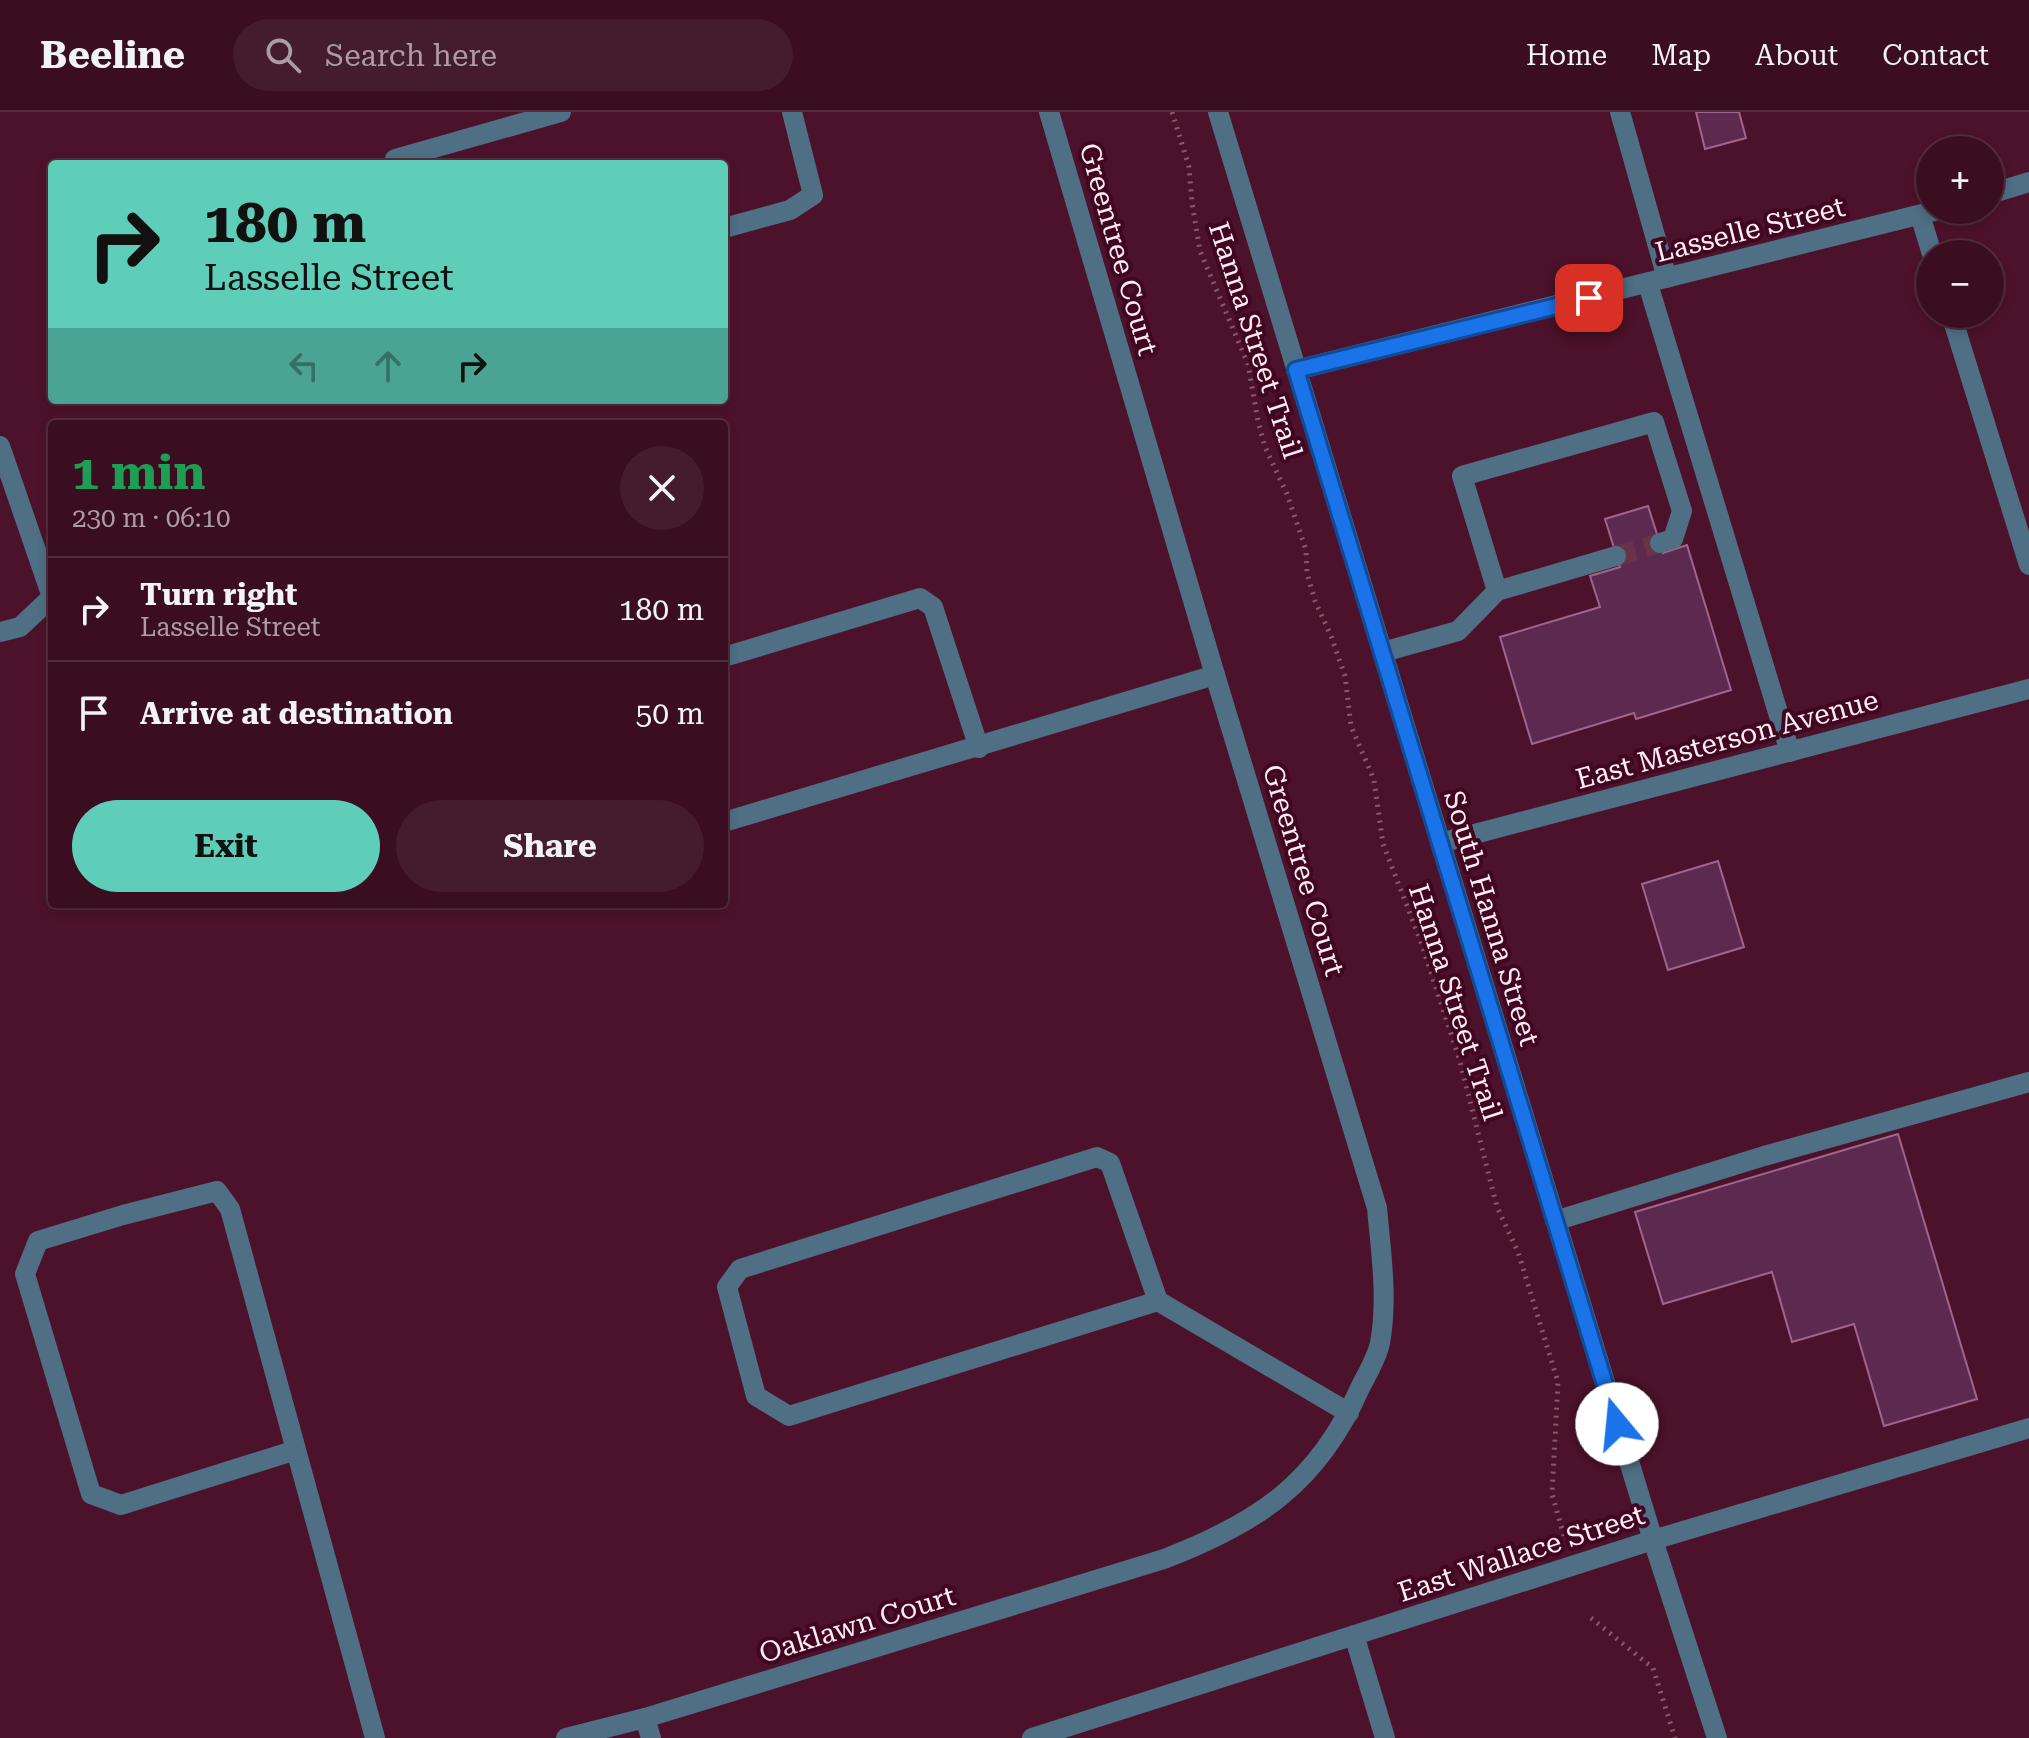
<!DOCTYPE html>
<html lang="en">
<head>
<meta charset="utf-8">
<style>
  :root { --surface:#3a0e20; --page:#451c2d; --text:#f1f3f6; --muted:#ab9ca5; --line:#542e3e; --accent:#5eceb8 }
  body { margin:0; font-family:"Roboto Serif",serif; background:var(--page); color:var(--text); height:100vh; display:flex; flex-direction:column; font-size:30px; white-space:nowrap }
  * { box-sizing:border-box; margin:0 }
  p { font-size:26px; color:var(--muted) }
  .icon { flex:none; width:44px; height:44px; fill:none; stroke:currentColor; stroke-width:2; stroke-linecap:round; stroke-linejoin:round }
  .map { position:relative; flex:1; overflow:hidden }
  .drawer { position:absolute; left:48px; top:308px; width:680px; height:488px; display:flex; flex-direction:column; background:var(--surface); border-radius:8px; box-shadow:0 4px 12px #0003,0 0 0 2px var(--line) }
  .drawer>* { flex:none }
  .top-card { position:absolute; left:48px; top:48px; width:680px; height:244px; border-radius:8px; box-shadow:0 4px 12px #0003,0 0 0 2px var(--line); background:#5eceb8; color:#111; overflow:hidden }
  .fabs { position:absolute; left:1916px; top:24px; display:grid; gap:16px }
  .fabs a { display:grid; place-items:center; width:88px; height:88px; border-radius:50%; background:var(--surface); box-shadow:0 4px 12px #0003,0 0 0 2px var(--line); font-size:40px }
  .pin { position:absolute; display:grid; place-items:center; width:68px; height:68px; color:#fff; margin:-34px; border-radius:16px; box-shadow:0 4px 12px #0006 }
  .me { position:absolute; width:88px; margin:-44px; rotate:343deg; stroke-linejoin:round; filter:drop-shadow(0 0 6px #0008) }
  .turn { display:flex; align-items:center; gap:28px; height:168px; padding:0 24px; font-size:36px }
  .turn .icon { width:104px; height:104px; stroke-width:2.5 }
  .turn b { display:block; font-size:56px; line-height:68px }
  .lanes { display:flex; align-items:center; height:76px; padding:0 24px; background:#0003; justify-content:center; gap:40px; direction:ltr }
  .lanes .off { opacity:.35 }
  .round { display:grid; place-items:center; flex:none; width:84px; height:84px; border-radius:42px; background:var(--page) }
  .headline { display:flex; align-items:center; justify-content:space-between; height:136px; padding:0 24px }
  h1 { font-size:48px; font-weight:700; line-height:60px; color:#1e9e55 }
  .cta { display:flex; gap:16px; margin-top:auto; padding:16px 24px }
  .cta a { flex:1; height:92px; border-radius:48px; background:var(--accent); color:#111; font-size:32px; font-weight:700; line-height:92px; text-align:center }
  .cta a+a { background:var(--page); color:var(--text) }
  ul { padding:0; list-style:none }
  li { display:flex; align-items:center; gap:24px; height:104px; padding:0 24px; border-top:2px solid var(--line) }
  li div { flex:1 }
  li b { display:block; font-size:30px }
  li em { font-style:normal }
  header { display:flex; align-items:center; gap:48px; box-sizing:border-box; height:112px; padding:0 40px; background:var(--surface); border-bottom:2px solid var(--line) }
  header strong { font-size:38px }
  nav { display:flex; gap:44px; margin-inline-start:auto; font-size:28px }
  .search { width:560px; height:72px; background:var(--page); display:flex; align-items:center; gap:20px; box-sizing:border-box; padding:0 28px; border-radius:44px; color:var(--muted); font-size:30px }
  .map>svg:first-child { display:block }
  .building { fill:#5c294f; stroke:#9f658e; stroke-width:2 }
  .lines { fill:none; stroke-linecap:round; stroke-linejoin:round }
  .minor-tunnel { stroke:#683349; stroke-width:20; stroke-dasharray:20 10; stroke-linecap:butt }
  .path { stroke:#875a6c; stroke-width:5; stroke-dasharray:2 6; stroke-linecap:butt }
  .minor { stroke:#4e6f84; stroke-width:20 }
  .route-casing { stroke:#114b97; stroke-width:20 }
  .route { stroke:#1a73e8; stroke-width:14 }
  .labels { text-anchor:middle; stroke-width:8; stroke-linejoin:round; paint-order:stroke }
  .street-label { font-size:28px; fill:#feeef2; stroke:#410622 }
</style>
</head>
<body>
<header>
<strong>Beeline</strong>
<div class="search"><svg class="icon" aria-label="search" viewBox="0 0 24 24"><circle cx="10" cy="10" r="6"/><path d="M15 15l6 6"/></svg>Search here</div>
<nav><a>Home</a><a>Map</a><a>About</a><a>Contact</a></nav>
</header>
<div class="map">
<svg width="2029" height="1626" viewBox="0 0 2029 1626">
  <rect width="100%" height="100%" fill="#4d122b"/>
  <g class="building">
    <path d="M 1696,0 L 1739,0 L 1746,26 L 1705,37 Z"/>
    <path d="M 1648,394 L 1663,441 L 1687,433 L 1731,578 L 1636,607 L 1634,601 L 1532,632 L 1500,525 L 1600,495 L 1590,464 L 1620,455 L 1605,407 Z"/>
    <path d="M 1718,749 L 1744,835 L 1668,858 L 1642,772 Z"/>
    <path d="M 1898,1022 L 1977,1287 L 1884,1314 L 1854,1212 L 1792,1230 L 1772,1160 L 1663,1192 L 1635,1100 Z"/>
  </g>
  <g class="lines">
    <path class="minor-tunnel" d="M 1616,444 L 1660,431"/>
    <g class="path">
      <path d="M 1172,0 L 1189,55 L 1192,91 L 1200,139 L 1248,252 L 1258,309 L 1265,335 L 1287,382 L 1306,438 L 1307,461 L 1315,489 L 1331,524 L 1345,564 L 1351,614 L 1374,668 L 1383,732 L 1421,830 L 1459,946 L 1497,1095 L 1518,1140 L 1558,1270 L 1552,1382 L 1564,1424"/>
      <path d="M 1591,1506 L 1653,1556 L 1675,1626"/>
    </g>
    <g class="minor">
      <path d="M 1218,0 L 1653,1428 L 1717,1626"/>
      <path d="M 1620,0 L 1667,166"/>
      <path d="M 396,52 L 395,47 L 561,0"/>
      <path d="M 1990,82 L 2029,70"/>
      <path d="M 1920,103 L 1932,142"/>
      <path d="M 724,116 L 790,98 L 813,83 L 792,0"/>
      <path d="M 1648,172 L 1790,640"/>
      <path d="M 1951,202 L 2029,453"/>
      <path d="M 1296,258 L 1938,98"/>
      <path d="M 0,334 L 52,485 L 20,515 L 0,520"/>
      <path d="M 1497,479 L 1462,364 L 1654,310 L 1682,399 L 1673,427 L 1660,431"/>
      <path d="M 1383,540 L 1458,519 L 1497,479 L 1616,444"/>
      <path d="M 724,545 L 920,486 L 933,495 L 979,636"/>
      <path d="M 724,710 L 1215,563"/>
      <path d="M 1440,731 L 2029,577"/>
      <path d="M 1555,1109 L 1764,1044 L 2029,970"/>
      <path d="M 1158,1189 L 789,1304 L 756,1284 L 727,1175 L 740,1157 L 1097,1045 L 1110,1051 L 1158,1189 L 1349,1301"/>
      <path d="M 296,1338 L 121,1393 L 91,1382 L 25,1162 L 38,1129 L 123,1103 L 217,1079 L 230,1097 L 375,1626"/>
      <path d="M 1354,1523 L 1385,1626"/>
      <path d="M 645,1606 L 651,1626"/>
      <path d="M 566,1626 L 645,1606 L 1164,1447 C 1258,1411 1318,1371 1360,1276 C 1367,1262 1377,1246 1380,1231 C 1388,1187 1381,1140 1377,1096 L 1215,563 L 1049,0"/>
      <path d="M 1032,1626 L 1653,1428 L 2029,1316"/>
    </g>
  </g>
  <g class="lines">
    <g class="route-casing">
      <path id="route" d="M 1589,186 L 1296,258 L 1617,1312"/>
    </g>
    <use href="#route" class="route"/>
  </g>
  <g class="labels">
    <g class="street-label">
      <text transform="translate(1750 117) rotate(-14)" y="10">Lasselle Street</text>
      <text transform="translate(1119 137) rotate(74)" y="10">Greentree Court</text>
      <text transform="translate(1256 228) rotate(72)" y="10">Hanna Street Trail</text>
      <text transform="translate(1727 627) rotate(-15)" y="10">East Masterson Avenue</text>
      <text transform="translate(1304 758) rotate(73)" y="10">Greentree Court</text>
      <text transform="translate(1492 806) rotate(73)" y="10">South Hanna Street</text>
      <text transform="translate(1456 890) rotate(72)" y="10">Hanna Street Trail</text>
      <text transform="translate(1521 1441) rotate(-18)" y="10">East Wallace Street</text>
      <text transform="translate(857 1512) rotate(-17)" y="10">Oaklawn Court</text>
    </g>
  </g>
</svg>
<div class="fabs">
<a>+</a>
<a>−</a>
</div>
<div class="pin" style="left:1589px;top:186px;background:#d93025"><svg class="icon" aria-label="arrive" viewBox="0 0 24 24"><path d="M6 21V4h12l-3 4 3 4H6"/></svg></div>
<svg class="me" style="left:1617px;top:1312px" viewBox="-20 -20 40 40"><circle r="19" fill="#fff"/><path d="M0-13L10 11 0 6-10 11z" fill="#1a73e8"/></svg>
<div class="top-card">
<div class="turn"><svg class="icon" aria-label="right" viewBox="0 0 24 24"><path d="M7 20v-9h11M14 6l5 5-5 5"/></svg><div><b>180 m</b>Lasselle Street</div></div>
<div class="lanes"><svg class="icon off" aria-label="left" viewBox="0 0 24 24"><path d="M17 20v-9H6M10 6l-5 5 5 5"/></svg><svg class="icon off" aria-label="ahead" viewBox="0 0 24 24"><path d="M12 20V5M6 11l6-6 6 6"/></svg><svg class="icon" aria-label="right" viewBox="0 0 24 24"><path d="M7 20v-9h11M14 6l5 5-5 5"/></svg></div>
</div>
<section class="drawer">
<div class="headline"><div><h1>1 min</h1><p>230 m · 06:10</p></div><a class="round"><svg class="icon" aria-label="close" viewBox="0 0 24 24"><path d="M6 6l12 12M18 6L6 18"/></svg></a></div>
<ul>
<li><svg class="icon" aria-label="right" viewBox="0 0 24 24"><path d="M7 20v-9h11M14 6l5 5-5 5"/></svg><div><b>Turn right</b><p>Lasselle Street</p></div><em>180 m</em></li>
<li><svg class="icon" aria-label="arrive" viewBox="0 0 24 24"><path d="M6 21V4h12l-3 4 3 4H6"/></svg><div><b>Arrive at destination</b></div><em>50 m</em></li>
</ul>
<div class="cta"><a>Exit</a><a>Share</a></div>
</section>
</div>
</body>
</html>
